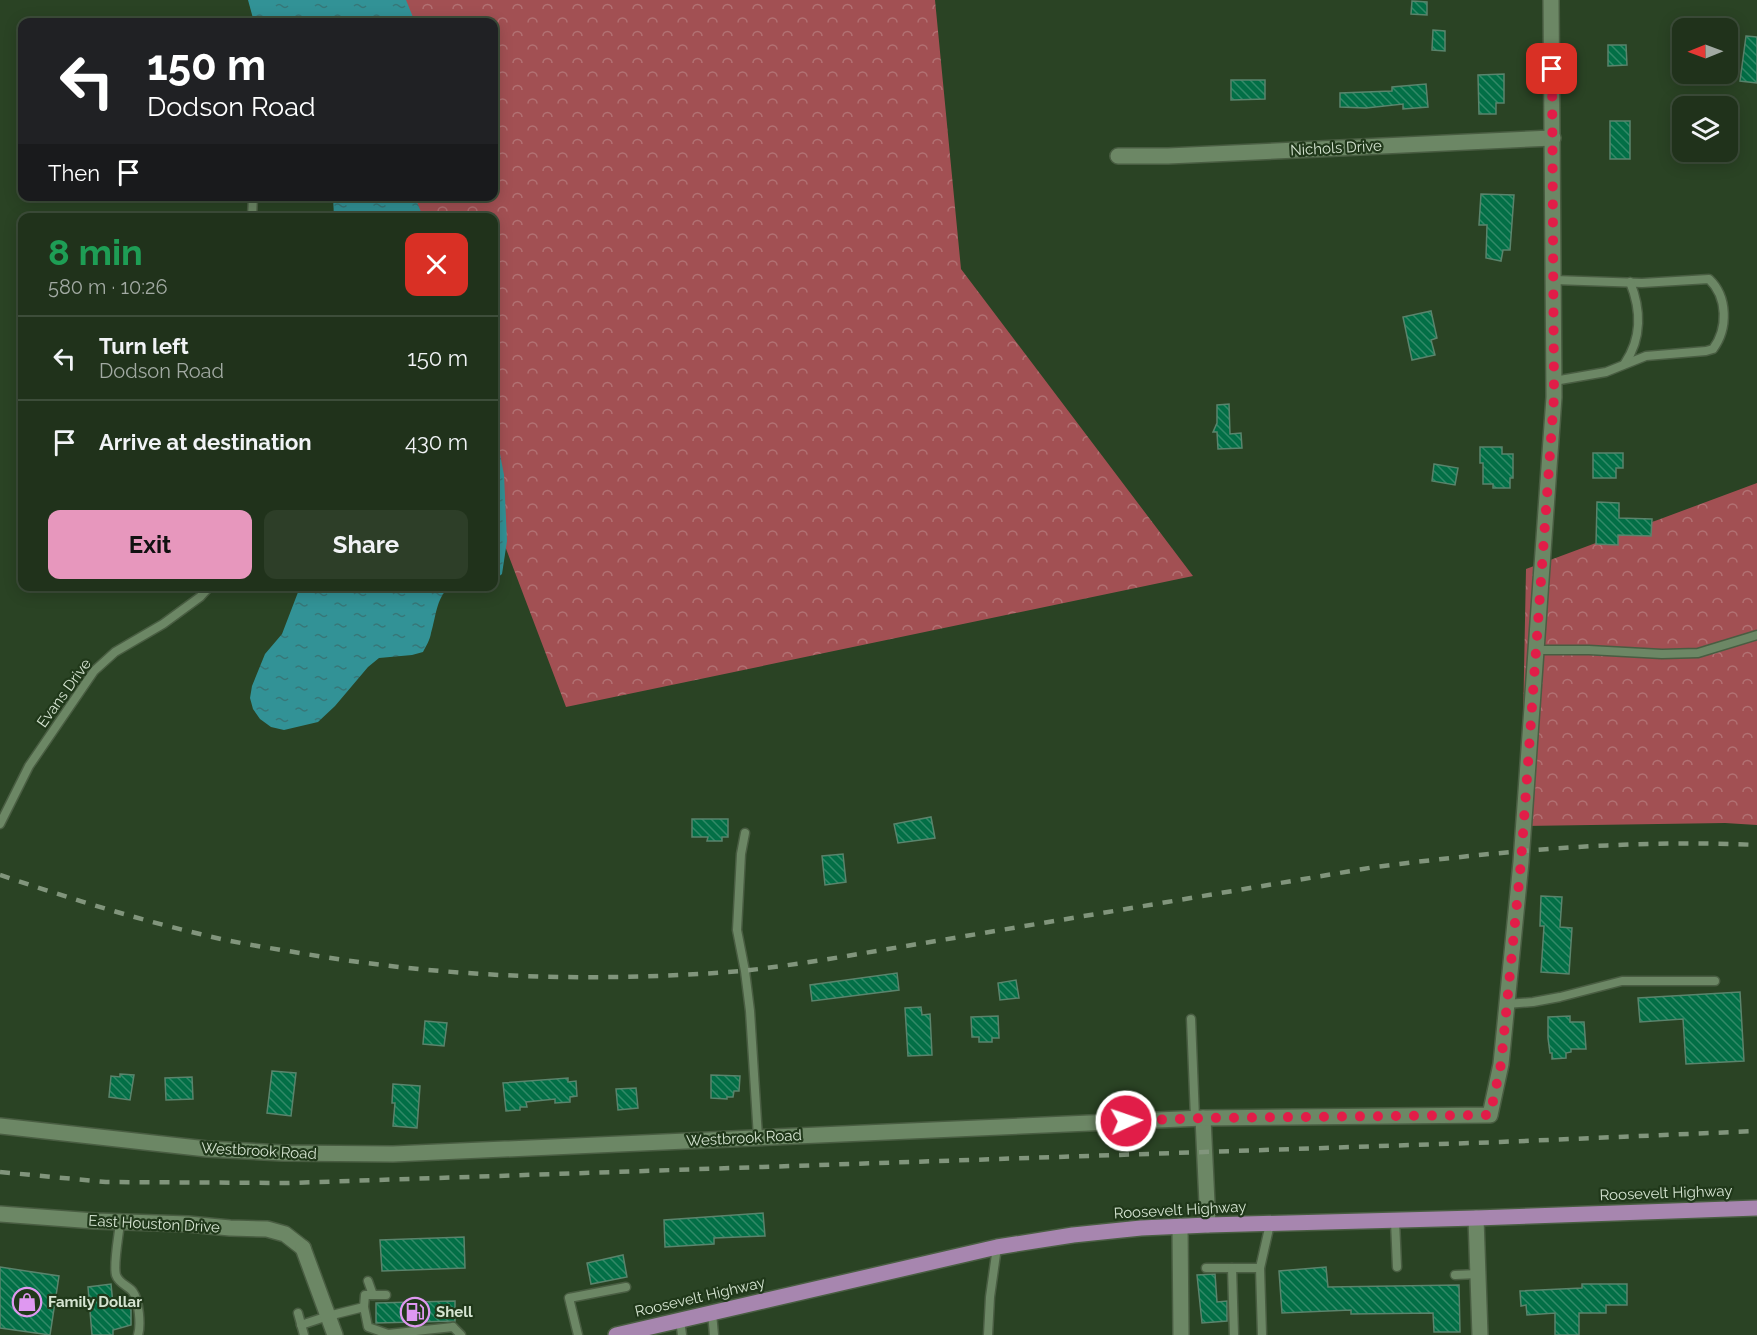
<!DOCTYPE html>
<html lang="en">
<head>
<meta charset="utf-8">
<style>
  :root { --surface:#20321b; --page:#2d3e28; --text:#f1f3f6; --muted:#a2aaa3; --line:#3d4d3a; --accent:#e797bd }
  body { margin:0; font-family:Raleway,sans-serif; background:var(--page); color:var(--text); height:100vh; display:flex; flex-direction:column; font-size:22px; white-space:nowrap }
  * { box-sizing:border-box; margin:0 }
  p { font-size:20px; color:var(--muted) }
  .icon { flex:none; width:33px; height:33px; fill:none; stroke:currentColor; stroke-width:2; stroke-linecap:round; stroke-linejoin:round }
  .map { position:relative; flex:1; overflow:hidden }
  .panel { position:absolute; left:18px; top:213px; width:480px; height:378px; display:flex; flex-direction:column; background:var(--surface); border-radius:12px; box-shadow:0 3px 15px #0003,0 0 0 2px var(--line) }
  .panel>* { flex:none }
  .hud { position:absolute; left:18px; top:18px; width:480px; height:183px; border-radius:12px; box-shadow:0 3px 15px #0003,0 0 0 2px var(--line); background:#202124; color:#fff; overflow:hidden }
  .needle { width:39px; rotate:269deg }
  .tools { position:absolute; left:1672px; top:18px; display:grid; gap:12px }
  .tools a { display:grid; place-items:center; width:66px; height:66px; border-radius:12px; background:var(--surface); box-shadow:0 3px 15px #0003,0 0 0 2px var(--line); font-size:30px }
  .pin { position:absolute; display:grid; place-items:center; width:51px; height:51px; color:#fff; margin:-26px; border-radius:12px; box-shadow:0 3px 9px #0006 }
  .me { position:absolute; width:66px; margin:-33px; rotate:87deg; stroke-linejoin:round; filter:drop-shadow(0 0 4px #0008) }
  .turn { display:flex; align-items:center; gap:21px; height:126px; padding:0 30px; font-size:27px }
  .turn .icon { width:78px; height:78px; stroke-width:2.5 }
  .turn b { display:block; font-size:42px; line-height:51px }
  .then { display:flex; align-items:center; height:57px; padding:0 30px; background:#0003; gap:12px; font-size:22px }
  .round { display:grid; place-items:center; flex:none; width:63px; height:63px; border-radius:12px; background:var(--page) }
  .overview { display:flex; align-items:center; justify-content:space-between; height:102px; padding:0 30px }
  h1 { font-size:36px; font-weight:700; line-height:45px; color:#1e9e55 }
  .primary-button { display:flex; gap:12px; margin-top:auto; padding:12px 30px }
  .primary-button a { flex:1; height:69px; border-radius:12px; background:var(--accent); color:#111; font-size:24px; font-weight:700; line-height:69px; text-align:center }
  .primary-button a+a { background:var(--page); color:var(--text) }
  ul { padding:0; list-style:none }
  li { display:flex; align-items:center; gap:18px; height:84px; padding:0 30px; border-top:2px solid var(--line) }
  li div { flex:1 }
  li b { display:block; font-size:22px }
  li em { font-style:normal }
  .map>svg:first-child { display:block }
  .forest { fill:url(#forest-crowns) }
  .water { fill:url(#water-ripples) }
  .building { fill:url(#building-back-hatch); stroke:#5a846c; stroke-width:1.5 }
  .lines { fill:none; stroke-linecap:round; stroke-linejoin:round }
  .lane-casing { stroke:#495d42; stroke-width:11 }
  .street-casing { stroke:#495d42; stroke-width:18 }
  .secondary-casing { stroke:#495d42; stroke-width:18 }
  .primary-casing { stroke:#495d42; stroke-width:18 }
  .lane { stroke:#6c8765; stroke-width:8 }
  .street { stroke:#6c8765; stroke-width:15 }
  .secondary { stroke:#6c8765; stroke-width:15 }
  .primary { stroke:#a786af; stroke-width:15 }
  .rail { stroke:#81957c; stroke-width:4.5; stroke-dasharray:10 10; stroke-linecap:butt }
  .route { stroke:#e11d48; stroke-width:10; stroke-dasharray:0 18 }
  .labels { text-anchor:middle; stroke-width:4.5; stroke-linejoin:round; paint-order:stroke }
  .street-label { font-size:15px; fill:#d5e4d1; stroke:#20381a }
  .poi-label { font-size:15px; font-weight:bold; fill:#d5e4d1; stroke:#20381a; text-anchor:start }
</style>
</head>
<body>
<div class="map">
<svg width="1757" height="1335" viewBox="0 0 1757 1335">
  <defs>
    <pattern id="forest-crowns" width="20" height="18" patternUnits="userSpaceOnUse" patternTransform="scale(1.5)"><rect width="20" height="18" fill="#a25053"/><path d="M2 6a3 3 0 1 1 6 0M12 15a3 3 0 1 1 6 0" fill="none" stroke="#b27173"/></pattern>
    <pattern id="water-ripples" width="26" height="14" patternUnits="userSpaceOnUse" patternTransform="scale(1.5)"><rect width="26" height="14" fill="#329296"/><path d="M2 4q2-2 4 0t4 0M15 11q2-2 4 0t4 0" fill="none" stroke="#377778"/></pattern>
    <pattern id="building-back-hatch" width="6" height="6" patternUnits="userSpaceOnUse" patternTransform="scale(1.5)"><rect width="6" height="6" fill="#026f46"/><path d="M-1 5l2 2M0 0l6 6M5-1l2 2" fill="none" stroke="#328a68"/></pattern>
  </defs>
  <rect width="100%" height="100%" fill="#2a4324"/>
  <g class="forest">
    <path d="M 289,0 L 935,0 L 961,269 L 1193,576 L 566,707 L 494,517 L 494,218 L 378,217 L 370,197 L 494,196 L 494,22 L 298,22 Z"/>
    <path d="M 1757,483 L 1757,825 L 1725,823 L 1521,826 L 1526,569 Z"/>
  </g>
  <g class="water">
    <path d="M 248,0 L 406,0 L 415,22 L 254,22 Z"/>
    <path d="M 333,197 L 415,197 L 423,217 L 334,217 Z"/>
    <path d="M 494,448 L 500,454 L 504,475 L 507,541 L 502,574 L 494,580 Z"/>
    <path d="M 300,587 L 300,586 L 449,587 C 436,599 436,617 431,633 C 430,640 426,646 423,652 L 412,655 L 379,658 L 368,667 L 335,706 L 318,722 L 284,730 L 271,727 L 260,719 L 253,709 L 250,698 L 252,686 L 265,654 L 282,634 Z"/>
  </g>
  <g class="building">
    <path d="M 1412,1 L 1427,2 L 1427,15 L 1411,14 Z"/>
    <path d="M 1433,30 L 1445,31 L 1445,51 L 1432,50 Z"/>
    <path d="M 1746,36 L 1757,37 L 1757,83 L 1740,81 Z"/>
    <path d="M 1608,45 L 1626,45 L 1627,65 L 1608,66 Z"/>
    <path d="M 1504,74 L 1504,103 L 1496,103 L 1496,114 L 1479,114 L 1478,75 Z"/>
    <path d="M 1231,80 L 1265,80 L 1265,99 L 1231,100 Z"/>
    <path d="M 1426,84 L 1428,107 L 1403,109 L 1403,104 L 1366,108 L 1340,107 L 1340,93 L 1392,91 L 1392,87 Z"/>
    <rect x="1610" y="121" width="20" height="38"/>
    <path d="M 1481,194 L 1514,195 L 1510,250 L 1503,250 L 1501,261 L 1486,258 L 1487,225 L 1479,225 Z"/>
    <path d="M 1431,311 L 1437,338 L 1431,340 L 1435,355 L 1412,360 L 1403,317 Z"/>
    <path d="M 1229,404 L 1230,434 L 1241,433 L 1242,448 L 1218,449 L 1217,432 L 1213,432 L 1217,423 L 1217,405 Z"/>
    <path d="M 1480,447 L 1502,447 L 1502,454 L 1513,454 L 1513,478 L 1510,478 L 1510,488 L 1493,488 L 1493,484 L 1483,484 L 1483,463 L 1480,463 Z"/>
    <path d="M 1593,453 L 1623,453 L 1623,468 L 1616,468 L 1616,478 L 1593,478 Z"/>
    <path d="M 1434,464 L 1458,468 L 1455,485 L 1432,481 Z"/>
    <path d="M 1597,502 L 1619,503 L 1619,518 L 1652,519 L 1651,536 L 1618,535 L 1618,545 L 1596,544 Z"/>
    <path d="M 931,817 L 935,838 L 898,843 L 894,824 Z"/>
    <path d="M 692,819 L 728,819 L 728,837 L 722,837 L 722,841 L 707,841 L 708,837 L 692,837 Z"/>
    <path d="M 843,854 L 846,882 L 825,885 L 822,856 Z"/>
    <path d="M 1541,896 L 1562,897 L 1560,927 L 1572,928 L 1569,974 L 1541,972 L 1544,926 L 1540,926 Z"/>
    <path d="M 897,973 L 899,990 L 812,1001 L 810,985 Z"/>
    <path d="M 1016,980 L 1019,998 L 1000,1000 L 998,983 Z"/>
    <path d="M 1740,992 L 1744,1061 L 1686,1064 L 1683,1019 L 1640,1022 L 1638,998 Z"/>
    <path d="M 921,1007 L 922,1015 L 930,1014 L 932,1055 L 908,1056 L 905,1008 Z"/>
    <path d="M 998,1016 L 999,1038 L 992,1038 L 992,1042 L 979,1042 L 979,1037 L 972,1037 L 971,1017 Z"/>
    <path d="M 1570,1016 L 1570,1022 L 1584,1022 L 1586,1049 L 1571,1049 L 1571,1052 L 1566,1053 L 1566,1058 L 1552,1059 L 1552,1053 L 1550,1053 L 1548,1038 L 1548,1017 Z"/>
    <path d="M 425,1021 L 447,1023 L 444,1046 L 423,1044 Z"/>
    <path d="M 272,1071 L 296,1073 L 291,1116 L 267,1113 Z"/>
    <path d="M 120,1074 L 134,1075 L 130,1100 L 109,1097 L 111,1076 L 120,1077 Z"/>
    <path d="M 711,1075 L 740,1076 L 739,1091 L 734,1091 L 733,1097 L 727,1097 L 727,1099 L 711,1098 Z"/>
    <path d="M 192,1077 L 193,1099 L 166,1100 L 165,1078 Z"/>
    <path d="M 568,1078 L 568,1082 L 576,1081 L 577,1096 L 570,1097 L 570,1102 L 555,1103 L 555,1099 L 526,1102 L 527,1107 L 520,1107 L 520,1110 L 506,1111 L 503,1083 Z"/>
    <path d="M 393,1084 L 420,1086 L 417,1128 L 393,1126 L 395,1103 L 392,1103 Z"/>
    <path d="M 636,1088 L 638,1108 L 618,1110 L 616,1089 Z"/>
    <path d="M 763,1213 L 765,1236 L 714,1238 L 714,1244 L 665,1247 L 664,1220 Z"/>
    <path d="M 464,1237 L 465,1268 L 382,1271 L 380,1240 Z"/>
    <path d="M 623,1255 L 627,1277 L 591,1284 L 587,1263 Z"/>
    <path d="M 0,1267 L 59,1276 L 50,1335 L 0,1328 Z"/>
    <path d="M 1326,1267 L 1328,1287 L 1459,1285 L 1460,1332 L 1434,1332 L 1433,1313 L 1351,1314 L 1351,1310 L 1282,1313 L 1279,1271 Z"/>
    <path d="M 1215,1274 L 1217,1302 L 1227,1301 L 1227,1321 L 1202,1323 L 1197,1275 Z"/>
    <path d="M 111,1284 L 113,1304 L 131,1303 L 131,1325 L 113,1330 L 113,1335 L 92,1335 L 88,1287 Z"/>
    <path d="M 1582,1284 L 1627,1284 L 1627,1305 L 1606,1305 L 1606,1313 L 1579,1313 L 1579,1335 L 1555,1335 L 1555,1313 L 1527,1315 L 1526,1305 L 1521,1306 L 1520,1291 L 1582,1288 Z"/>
    <path d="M 455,1301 L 455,1321 L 376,1323 L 376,1303 Z"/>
  </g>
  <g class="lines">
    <g class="lane-casing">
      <g id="lane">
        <path d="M 252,218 L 253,196"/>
        <path d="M 1554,280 L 1642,283 L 1709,279 C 1728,297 1728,329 1713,349 L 1706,351 L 1646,356 L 1606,372 L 1554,381"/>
        <path d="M 1625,363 C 1642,338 1641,309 1630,282"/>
        <path d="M 1537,650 L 1589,650 L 1662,654 L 1698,653 L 1757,635"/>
        <path d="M 0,824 L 29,766 L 94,671 L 115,652 L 163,624 L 200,597 L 210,586"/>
        <path d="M 745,833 L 741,854 L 737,930 L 745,971 L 750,1011 L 758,1137"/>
        <path d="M 1506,1004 L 1533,1002 L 1560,997 L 1622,981 L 1715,981"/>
        <path d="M 1191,1019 L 1195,1118"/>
        <path d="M 1395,1221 L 1397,1267"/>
        <path d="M 120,1222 C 119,1235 113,1264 116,1275 C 119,1284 129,1286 133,1292 C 139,1300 141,1326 138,1335"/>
        <path d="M 1206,1268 L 1260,1268"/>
        <path d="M 1232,1268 L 1234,1335"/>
        <path d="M 1455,1275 L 1478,1274"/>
        <path d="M 368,1281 L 373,1295"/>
        <path d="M 386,1295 L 365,1295 L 364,1307 L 368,1327 L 388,1334 L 453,1327"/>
        <path d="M 298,1313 L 304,1335"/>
        <path d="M 712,1313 L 714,1335"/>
        <path d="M 680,1320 L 682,1335"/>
        <path d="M 301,1325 L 328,1316 L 364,1307"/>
        <path d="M 453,1327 L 461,1335"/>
        <path d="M 578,1335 L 569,1298 L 626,1287"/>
        <path d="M 988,1335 L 990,1297 L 997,1247"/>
        <path d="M 1262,1335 L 1260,1268 L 1270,1224"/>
      </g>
    </g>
    <g class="street-casing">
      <g id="street">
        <path d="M 1118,156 L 1168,156 L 1553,138"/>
        <path d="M 1203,1118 L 1208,1225"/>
        <path d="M 0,1126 L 207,1149 L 283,1153 L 393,1154 L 1203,1118 L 1490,1115 L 1501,1064 L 1521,862 L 1554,397 L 1551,0"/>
        <path d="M 0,1214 L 95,1221 L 188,1224 L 230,1228 L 267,1229 L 285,1234 L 303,1248"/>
        <path d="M 1476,1218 L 1480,1335"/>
        <path d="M 1180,1226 L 1181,1335"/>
      </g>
    </g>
    <g class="secondary-casing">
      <path id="secondary" d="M 303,1248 L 335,1335"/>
    </g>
    <g class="primary-casing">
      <path id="primary" d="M 616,1335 L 997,1247 L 1073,1235 L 1141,1228 L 1208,1225 L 1476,1218 L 1757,1208"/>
    </g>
    <use href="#lane" class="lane"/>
    <use href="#street" class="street"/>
    <use href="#secondary" class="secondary"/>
    <use href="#primary" class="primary"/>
    <g class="rail">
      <path d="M 0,875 C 66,897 132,918 200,934 C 231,942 263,947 294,952 C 442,978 592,983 742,971 C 769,968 796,964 823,960 L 1375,867 C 1502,851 1629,839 1757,845"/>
      <path d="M 0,1172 L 106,1182 L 289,1183 L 1500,1142 L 1757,1131"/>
    </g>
  </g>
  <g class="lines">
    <path class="route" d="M 1126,1121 L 1203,1118 L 1490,1115 L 1501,1064 L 1521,862 L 1554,397 L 1552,69"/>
  </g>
  <defs>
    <g id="shop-ring" transform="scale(1.5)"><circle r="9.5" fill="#20381a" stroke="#df98f1" stroke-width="1.5"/><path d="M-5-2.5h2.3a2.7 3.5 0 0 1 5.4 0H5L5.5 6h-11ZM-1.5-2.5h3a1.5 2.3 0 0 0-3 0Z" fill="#df98f1"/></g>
    <g id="fuel-ring" transform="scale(1.5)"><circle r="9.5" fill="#20381a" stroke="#df98f1" stroke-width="1.5"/><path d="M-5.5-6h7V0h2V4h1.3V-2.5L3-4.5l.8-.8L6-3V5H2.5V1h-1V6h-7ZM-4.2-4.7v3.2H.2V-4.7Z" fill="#df98f1"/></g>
  </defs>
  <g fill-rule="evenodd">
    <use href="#shop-ring" x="27" y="1302"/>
    <use href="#fuel-ring" x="415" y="1312"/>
  </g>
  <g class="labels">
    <g class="street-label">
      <text transform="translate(1336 148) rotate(-3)" y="5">Nichols Drive</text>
      <text transform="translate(64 693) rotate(-54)" y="5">Evans Drive</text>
      <text transform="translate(744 1138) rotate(-3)" y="5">Westbrook Road</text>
      <text transform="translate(259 1151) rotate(3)" y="5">Westbrook Road</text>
      <text transform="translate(1666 1193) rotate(-2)" y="5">Roosevelt Highway</text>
      <text transform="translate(1180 1210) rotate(-3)" y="5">Roosevelt Highway</text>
      <text transform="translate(154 1224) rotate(3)" y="5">East Houston Drive</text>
      <text transform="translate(700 1297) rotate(-13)" y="5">Roosevelt Highway</text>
    </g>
    <g class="poi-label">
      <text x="48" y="1307">Family Dollar</text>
      <text x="436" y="1317">Shell</text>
    </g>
  </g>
</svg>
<div class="tools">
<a><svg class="needle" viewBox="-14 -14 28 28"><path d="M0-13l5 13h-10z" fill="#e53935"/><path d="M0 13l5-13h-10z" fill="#a2aaa3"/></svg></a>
<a><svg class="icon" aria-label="layers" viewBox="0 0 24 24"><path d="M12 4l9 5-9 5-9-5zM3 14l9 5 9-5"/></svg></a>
</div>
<div class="pin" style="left:1552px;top:69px;background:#d93025"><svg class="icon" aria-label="arrive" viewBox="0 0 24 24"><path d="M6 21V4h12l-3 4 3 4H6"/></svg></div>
<svg class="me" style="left:1126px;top:1121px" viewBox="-20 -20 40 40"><circle r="17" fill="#e11d48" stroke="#fff" stroke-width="3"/><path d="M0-11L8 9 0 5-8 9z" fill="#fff"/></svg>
<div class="hud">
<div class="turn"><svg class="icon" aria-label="left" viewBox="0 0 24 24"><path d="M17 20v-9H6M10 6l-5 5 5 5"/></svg><div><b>150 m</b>Dodson Road</div></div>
<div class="then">Then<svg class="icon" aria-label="arrive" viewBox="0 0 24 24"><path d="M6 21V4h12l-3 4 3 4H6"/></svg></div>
</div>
<section class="panel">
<div class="overview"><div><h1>8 min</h1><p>580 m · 10:26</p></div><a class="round" style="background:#d93025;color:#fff"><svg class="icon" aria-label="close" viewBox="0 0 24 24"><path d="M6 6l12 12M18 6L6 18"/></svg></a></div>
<ul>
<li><svg class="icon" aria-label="left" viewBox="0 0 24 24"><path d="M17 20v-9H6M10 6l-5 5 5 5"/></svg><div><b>Turn left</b><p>Dodson Road</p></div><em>150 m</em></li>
<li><svg class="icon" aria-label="arrive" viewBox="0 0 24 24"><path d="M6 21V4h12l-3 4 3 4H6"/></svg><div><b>Arrive at destination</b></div><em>430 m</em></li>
</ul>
<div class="primary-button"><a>Exit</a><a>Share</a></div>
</section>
</div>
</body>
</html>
